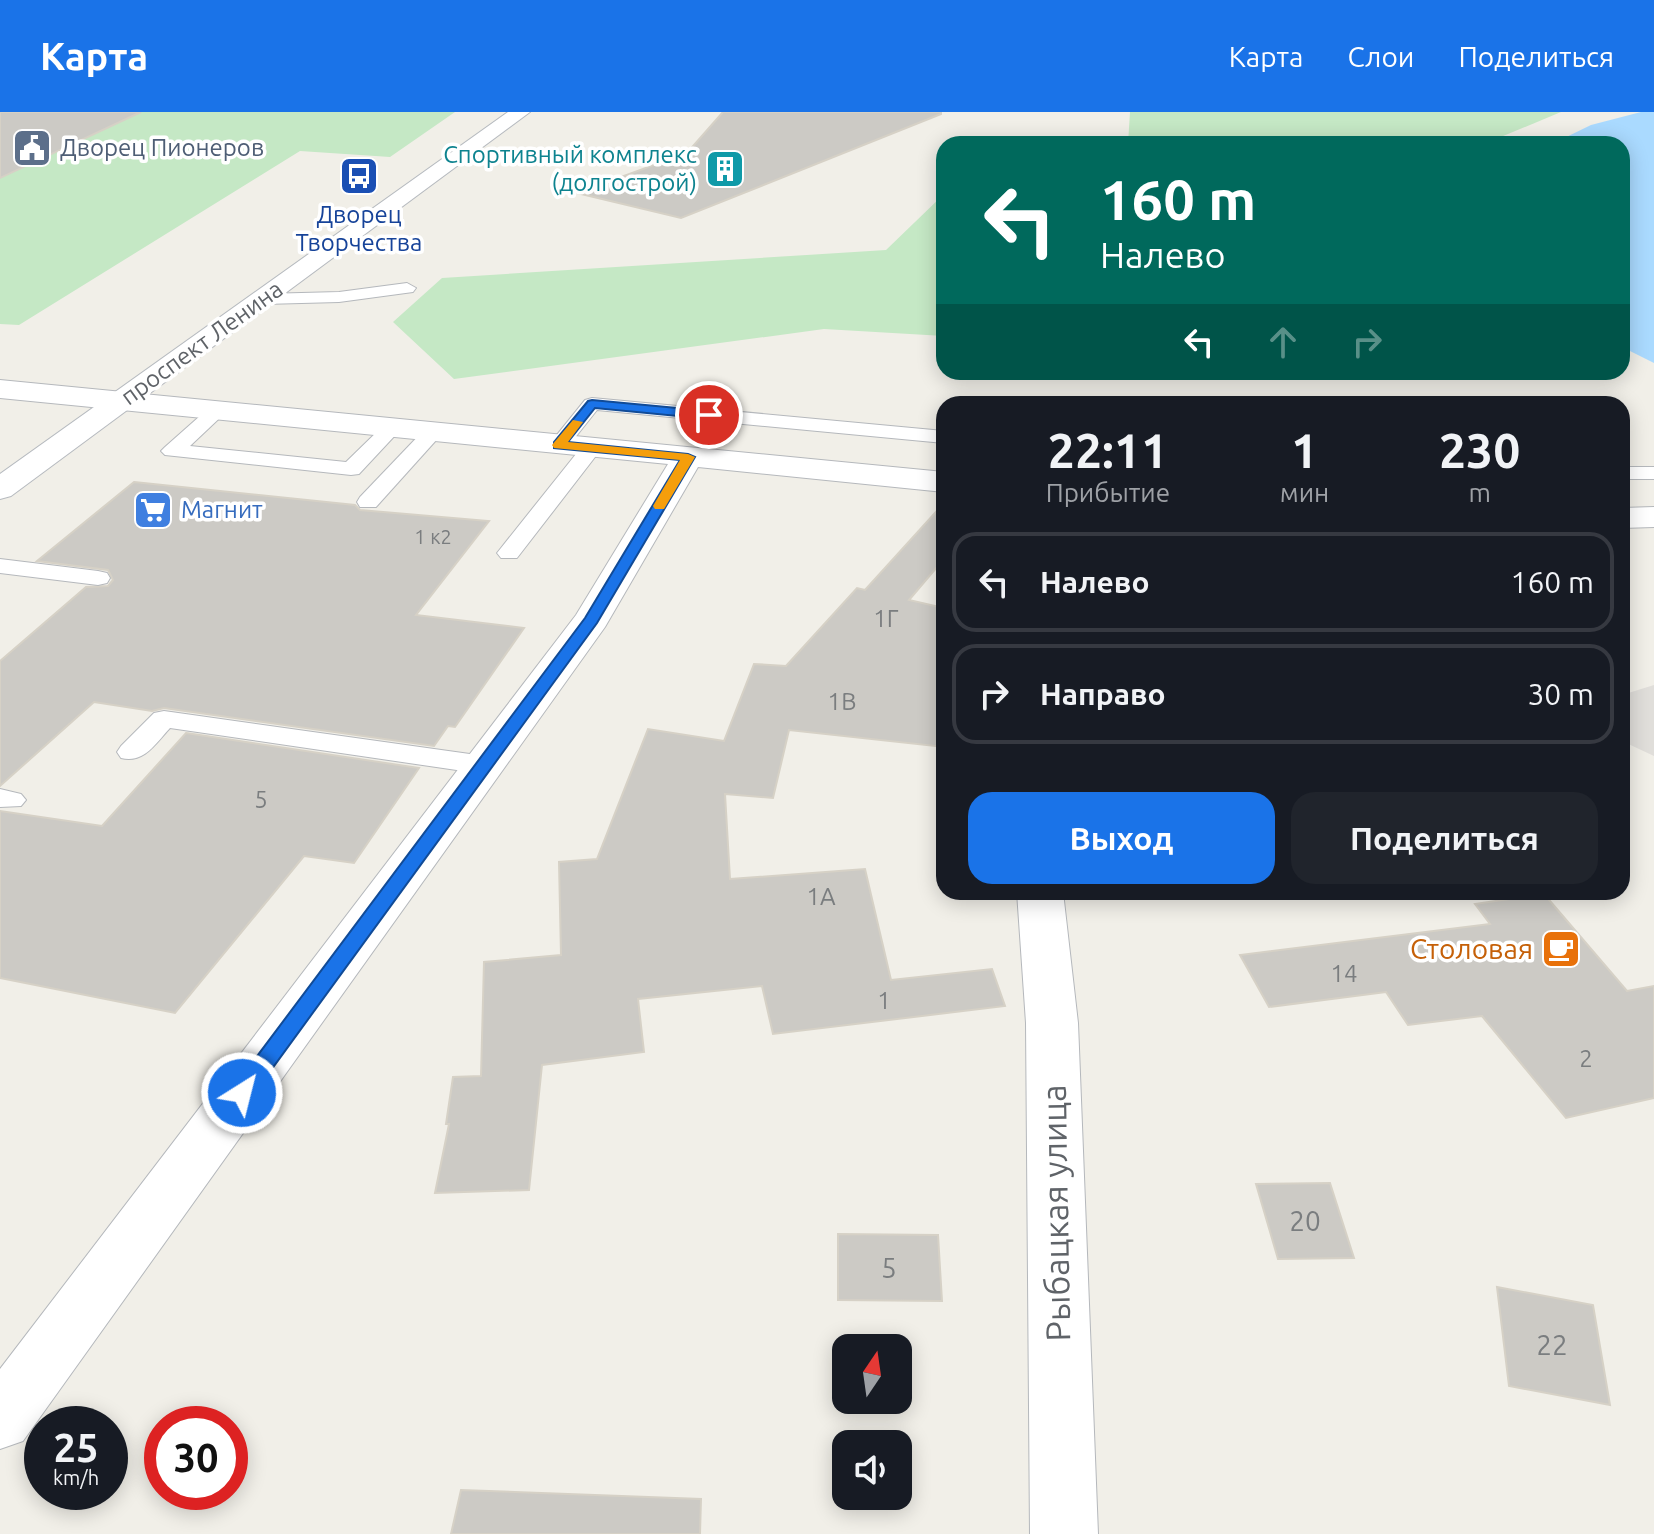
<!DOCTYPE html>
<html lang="ru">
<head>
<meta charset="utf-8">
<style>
  :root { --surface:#171b24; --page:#20242c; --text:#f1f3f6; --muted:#9ea1a6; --line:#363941; --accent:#1a73e8 }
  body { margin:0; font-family:Ubuntu,sans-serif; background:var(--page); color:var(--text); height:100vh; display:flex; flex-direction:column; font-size:30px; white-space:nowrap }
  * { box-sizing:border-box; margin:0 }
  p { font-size:26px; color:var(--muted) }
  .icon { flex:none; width:44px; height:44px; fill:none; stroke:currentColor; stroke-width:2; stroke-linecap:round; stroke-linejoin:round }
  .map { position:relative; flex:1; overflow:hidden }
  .details { position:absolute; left:936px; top:284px; width:694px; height:504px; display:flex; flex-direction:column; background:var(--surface); border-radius:24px; box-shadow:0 4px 20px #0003 }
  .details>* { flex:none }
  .top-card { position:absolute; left:936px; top:24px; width:694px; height:244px; border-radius:24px; box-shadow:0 4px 20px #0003; background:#00695c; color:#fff; overflow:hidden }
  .needle { width:52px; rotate:13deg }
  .buttons { position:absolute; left:832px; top:1222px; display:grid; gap:16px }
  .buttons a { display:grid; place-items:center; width:80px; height:80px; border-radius:16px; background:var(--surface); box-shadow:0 4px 20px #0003; font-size:40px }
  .speed { position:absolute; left:24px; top:1294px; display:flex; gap:16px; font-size:40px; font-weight:700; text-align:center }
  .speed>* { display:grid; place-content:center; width:104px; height:104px; border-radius:50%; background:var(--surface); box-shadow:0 4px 20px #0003; line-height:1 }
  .speed small { font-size:20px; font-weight:400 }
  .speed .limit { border:12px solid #d22; background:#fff; color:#111 }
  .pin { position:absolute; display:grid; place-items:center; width:68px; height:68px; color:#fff; margin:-34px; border:4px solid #fff; border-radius:50%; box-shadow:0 2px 8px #0007 }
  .me { position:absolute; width:88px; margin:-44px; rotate:36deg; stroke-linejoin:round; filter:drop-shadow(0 0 6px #0008) }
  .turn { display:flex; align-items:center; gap:28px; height:168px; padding:0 32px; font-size:36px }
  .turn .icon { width:104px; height:104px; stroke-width:2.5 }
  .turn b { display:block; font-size:56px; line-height:68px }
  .lanes { display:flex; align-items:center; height:76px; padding:0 32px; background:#0003; justify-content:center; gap:40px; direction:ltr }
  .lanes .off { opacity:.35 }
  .eta { display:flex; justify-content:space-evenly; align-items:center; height:136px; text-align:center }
  .eta b { font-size:48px; font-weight:600; line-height:56px }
  .cta { display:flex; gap:16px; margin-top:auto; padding:16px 32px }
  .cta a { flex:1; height:92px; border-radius:24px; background:var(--accent); color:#fff; font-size:32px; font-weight:600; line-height:92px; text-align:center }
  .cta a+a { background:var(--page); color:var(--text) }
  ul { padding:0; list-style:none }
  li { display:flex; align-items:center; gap:24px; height:100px; margin:0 16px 12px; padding:0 16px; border:4px solid var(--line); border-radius:24px }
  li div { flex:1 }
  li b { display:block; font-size:30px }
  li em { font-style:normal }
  header { display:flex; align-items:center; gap:48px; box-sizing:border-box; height:112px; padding:0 40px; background:var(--accent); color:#fff }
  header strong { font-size:38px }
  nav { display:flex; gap:44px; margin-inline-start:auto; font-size:28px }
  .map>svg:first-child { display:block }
  .industrial { fill:#e0deda }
  .green { fill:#c5e8c5 }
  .water { fill:#aadaff }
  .building { fill:#cccac5; stroke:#d6d1c6; stroke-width:2 }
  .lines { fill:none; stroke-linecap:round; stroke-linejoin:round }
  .lane-casing { stroke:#b5b8bc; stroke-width:2 }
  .street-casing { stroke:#b5b8bc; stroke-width:2 }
  .secondary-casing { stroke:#b6babf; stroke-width:2 }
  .lane { fill:#fff; fill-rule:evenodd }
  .street { fill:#fff; fill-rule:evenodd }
  .secondary { fill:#fff; fill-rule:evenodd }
  .route { fill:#1a73e8; stroke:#114b97; stroke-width:2 }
  .slow { fill:#f59e0b }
  .labels { text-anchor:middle; stroke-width:7; stroke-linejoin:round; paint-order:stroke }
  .far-number-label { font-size:20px; fill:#7a7d7f }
  .far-service-label { font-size:24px; fill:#4e5e75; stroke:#fff; text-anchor:start }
  .far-culture-label { font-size:24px; fill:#0d838f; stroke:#fff; text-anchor:end }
  .far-transit-label { font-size:24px; fill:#164399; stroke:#fff }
  .far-street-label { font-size:24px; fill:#5f6368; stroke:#fff }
  .far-shop-label { font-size:24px; fill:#366cbe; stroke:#fff; text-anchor:start }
  .number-label { font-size:24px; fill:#7a7d7f }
  .food-label { font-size:28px; fill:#c56008; stroke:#fff; text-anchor:end }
  .near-number-label { font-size:28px; fill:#7a7d7f }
  .near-street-label { font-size:34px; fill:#5f6368; stroke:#fff }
</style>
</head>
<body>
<header>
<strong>Карта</strong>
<nav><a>Карта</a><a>Слои</a><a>Поделиться</a></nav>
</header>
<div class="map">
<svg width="1654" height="1422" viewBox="0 0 1654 1422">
  <rect width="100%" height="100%" fill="#f1efe8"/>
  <path class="industrial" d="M 1654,573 L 1654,644 L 1622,629 L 1622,583 Z"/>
  <g class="green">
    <path d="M 0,0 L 455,0 L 390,45 L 300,39 L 19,213 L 0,212 Z"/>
    <path d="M 1130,0 L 1561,0 L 1484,32 L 1128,32 Z"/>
    <path d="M 944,82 L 944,224 L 824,217 L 454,267 L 393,210 L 442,166 L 886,138 Z"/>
  </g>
  <path class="water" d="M 1641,0 L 1654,0 L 1654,251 L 1622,235 L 1622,32 L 1552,32 L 1591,13 Z"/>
  <g class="building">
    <path d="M 0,0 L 141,0 L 0,66 Z"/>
    <path d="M 723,0 L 941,0 L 941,2 L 681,106 L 577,81 L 687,41 Z"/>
    <path d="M 134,370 L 355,393 L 360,398 L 489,409 L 416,503 L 524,516 L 455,615 L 448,614 L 434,634 L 164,596 L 152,599 L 94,590 L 0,674 L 0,549 L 86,475 L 108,474 L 113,468 L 108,458 L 37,449 Z"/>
    <path d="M 944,391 L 944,447 L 909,488 L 944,496 L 944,635 L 789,618 L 773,686 L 725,682 L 730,767 L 865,757 L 891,868 L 992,857 L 1005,894 L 773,922 L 762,874 L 638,887 L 644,940 L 542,953 L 529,1078 L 435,1081 L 449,1012 L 446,1012 L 453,965 L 481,964 L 484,850 L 561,843 L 559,750 L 597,747 L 648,617 L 724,629 L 754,552 L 786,554 L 857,476 L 865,478 Z"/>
    <path d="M 186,621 L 419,656 L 354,751 L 304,744 L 175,901 L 0,866 L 0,699 L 102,714 Z"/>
    <path d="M 1544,782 L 1627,879 L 1654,874 L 1654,986 L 1566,1006 L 1482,904 L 1408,913 L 1386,880 L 1269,895 L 1240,843 L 1490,812 L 1475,792 Z"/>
    <path d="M 1330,1071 L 1354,1146 L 1278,1147 L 1256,1072 Z"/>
    <path d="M 838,1122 L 938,1123 L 942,1189 L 838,1188 Z"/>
    <path d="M 1497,1175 L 1593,1193 L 1610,1293 L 1509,1274 Z"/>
    <path d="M 461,1378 L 701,1387 L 700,1422 L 451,1422 Z"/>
  </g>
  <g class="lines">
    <g class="lane-casing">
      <g id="lane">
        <path d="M 407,171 L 416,176 L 413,180 L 339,190 L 264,192 L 255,187 L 264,182 L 339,180 Z"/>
        <path d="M 592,286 L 944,319 L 944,331 L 597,298 L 566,337 L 552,337 L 549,333 L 552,329 L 585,288 Z"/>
        <path d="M 216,294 L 226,300 L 190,334 L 346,350 L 384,313 L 391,311 L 401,317 L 359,362 L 351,363 L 165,343 L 161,339 L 165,335 L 209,296 Z"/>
        <path d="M 432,315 L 439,317 L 442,321 L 439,325 L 376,395 L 360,395 L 357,390 L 360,385 L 425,317 Z"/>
        <path d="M 591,330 L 602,336 L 517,446 L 501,446 L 497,441 L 501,436 L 584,332 Z"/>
        <rect x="1622" y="355" width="32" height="12"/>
        <path d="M 0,447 L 98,459 L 107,461 L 110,466 L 107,471 L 98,473 L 0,461 Z"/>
        <path d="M 164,599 L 484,644 L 494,647 L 498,653 L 494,659 L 484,662 L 170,616 C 156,631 144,652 121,646 L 117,640 L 121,634 L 154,601 Z"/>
        <path d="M 0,677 L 21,682 L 26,688 L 21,694 L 0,695 Z"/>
      </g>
    </g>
    <g class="street-casing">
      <g id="street">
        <path d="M 0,268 L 944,360 L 944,380 L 698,355 L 605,515 L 23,1329 L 0,1337 L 0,1257 L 576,503 L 668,352 L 0,286 Z"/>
        <path d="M 1654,395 L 1654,415 L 1622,416 L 1622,396 Z"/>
        <path d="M 1017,780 L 1063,780 L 1078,911 L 1098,1422 L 1030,1422 L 1026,911 Z"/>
      </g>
    </g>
    <g class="secondary-casing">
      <path id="secondary" d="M 508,0 L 530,0 L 11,384 L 0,387 L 0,362 Z"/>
    </g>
    <use href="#lane" class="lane"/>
    <use href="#street" class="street"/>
    <use href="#secondary" class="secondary"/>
  </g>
  <path class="route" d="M 592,288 L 709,299 L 716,303 L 709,307 L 595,296 L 568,330 L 688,342 L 695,345 L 597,511 L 250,987 L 242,989 L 234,987 L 231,981 L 234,975 L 585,506 L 680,348 L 554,336 L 554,330 L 588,289 Z"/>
  <path class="slow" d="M 573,308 L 583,310 L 568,330 L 688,342 L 695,345 L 664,397 L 655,397 L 653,394 L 680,348 L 554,336 L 552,333 Z"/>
  <defs>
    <g id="civic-square" transform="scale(2)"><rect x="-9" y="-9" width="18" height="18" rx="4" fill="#5c6f8a" stroke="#fff"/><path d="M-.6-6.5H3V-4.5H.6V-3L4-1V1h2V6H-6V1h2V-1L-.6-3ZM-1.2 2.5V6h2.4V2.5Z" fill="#fff"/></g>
    <g id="building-square" transform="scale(2)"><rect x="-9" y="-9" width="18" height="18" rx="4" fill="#0f9aa8" stroke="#fff"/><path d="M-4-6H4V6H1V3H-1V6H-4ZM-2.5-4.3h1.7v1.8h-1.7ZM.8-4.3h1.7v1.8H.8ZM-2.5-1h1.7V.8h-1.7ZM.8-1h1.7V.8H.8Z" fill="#fff"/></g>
    <g id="bus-square" transform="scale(2)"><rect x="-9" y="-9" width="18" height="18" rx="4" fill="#1a4fb4" stroke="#fff"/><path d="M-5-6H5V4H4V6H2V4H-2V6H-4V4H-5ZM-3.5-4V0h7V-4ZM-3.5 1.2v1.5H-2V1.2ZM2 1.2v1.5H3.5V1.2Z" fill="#fff"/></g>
    <g id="supermarket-square" transform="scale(2)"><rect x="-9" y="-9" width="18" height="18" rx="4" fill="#3f7fe0" stroke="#fff"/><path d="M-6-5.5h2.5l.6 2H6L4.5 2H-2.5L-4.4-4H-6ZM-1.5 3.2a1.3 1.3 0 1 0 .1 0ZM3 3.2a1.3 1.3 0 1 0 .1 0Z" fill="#fff"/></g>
    <g id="cafe-square" transform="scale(2)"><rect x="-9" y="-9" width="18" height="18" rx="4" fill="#e8710a" stroke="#fff"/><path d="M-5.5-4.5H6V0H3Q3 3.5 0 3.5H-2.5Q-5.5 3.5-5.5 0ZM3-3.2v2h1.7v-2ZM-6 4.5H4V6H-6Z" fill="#fff"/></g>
  </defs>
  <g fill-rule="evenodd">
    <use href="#civic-square" x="32" y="36"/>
    <use href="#building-square" x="725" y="57"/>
    <use href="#bus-square" x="359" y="64"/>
    <use href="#supermarket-square" x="153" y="398"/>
    <use href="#cafe-square" x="1561" y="837"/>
  </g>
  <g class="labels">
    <g class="far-number-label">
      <text x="433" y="432">1 к2</text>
    </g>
    <g class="far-service-label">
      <text x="60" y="44">Дворец Пионеров</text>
    </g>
    <g class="far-culture-label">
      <text x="697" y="51">Спортивный комплекс<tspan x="697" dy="28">(долгострой)</tspan></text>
    </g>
    <g class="far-transit-label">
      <text x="359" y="111">Дворец<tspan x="359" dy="28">Творчества</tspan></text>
    </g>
    <g class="far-street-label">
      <text transform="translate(202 231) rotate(-36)" y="8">проспект Ленина</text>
    </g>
    <g class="far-shop-label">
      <text x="181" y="406">Магнит</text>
    </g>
    <g class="number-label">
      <text x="886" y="515">1Г</text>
      <text x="842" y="598">1В</text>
      <text x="261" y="696">5</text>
      <text x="821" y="793">1А</text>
      <text x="1344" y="870">14</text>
      <text x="884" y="897">1</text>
      <text x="1586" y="955">2</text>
    </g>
    <g class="food-label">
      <text x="1533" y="847">Столовая</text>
    </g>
    <g class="near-number-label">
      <text x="1305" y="1119">20</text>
      <text x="889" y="1166">5</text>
      <text x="1552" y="1243">22</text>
    </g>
    <g class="near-street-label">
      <text transform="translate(1056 1101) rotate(-91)" y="12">Рыбацкая улица</text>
    </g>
  </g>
</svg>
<div class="buttons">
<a><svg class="needle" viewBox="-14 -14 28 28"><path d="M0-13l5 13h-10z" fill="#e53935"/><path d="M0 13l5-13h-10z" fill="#9ea1a6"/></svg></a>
<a><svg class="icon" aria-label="sound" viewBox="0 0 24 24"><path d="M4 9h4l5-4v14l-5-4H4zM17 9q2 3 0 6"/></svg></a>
</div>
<div class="speed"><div>25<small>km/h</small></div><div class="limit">30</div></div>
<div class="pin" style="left:709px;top:303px;background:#d93025"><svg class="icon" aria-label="arrive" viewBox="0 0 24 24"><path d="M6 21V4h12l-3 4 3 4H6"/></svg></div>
<svg class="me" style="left:242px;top:981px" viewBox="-20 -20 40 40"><circle r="17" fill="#1a73e8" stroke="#fff" stroke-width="3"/><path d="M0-11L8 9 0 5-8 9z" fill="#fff"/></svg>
<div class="top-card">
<div class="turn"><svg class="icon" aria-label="left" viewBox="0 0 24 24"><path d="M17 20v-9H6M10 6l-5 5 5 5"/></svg><div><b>160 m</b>Налево</div></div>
<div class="lanes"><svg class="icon" aria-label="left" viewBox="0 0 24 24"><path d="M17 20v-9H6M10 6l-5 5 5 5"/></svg><svg class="icon off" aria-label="ahead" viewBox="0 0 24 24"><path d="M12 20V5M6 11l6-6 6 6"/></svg><svg class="icon off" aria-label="right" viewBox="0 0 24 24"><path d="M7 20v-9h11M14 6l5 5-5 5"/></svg></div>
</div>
<section class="details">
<div class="eta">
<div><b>22:11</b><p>Прибытие</p></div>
<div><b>1</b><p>мин</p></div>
<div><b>230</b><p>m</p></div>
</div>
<ul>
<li><svg class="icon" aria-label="left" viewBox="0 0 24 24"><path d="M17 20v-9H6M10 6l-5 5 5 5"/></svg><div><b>Налево</b></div><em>160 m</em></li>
<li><svg class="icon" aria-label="right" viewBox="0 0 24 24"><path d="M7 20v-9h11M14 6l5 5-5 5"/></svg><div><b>Направо</b></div><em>30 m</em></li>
</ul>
<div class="cta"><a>Выход</a><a>Поделиться</a></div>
</section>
</div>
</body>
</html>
